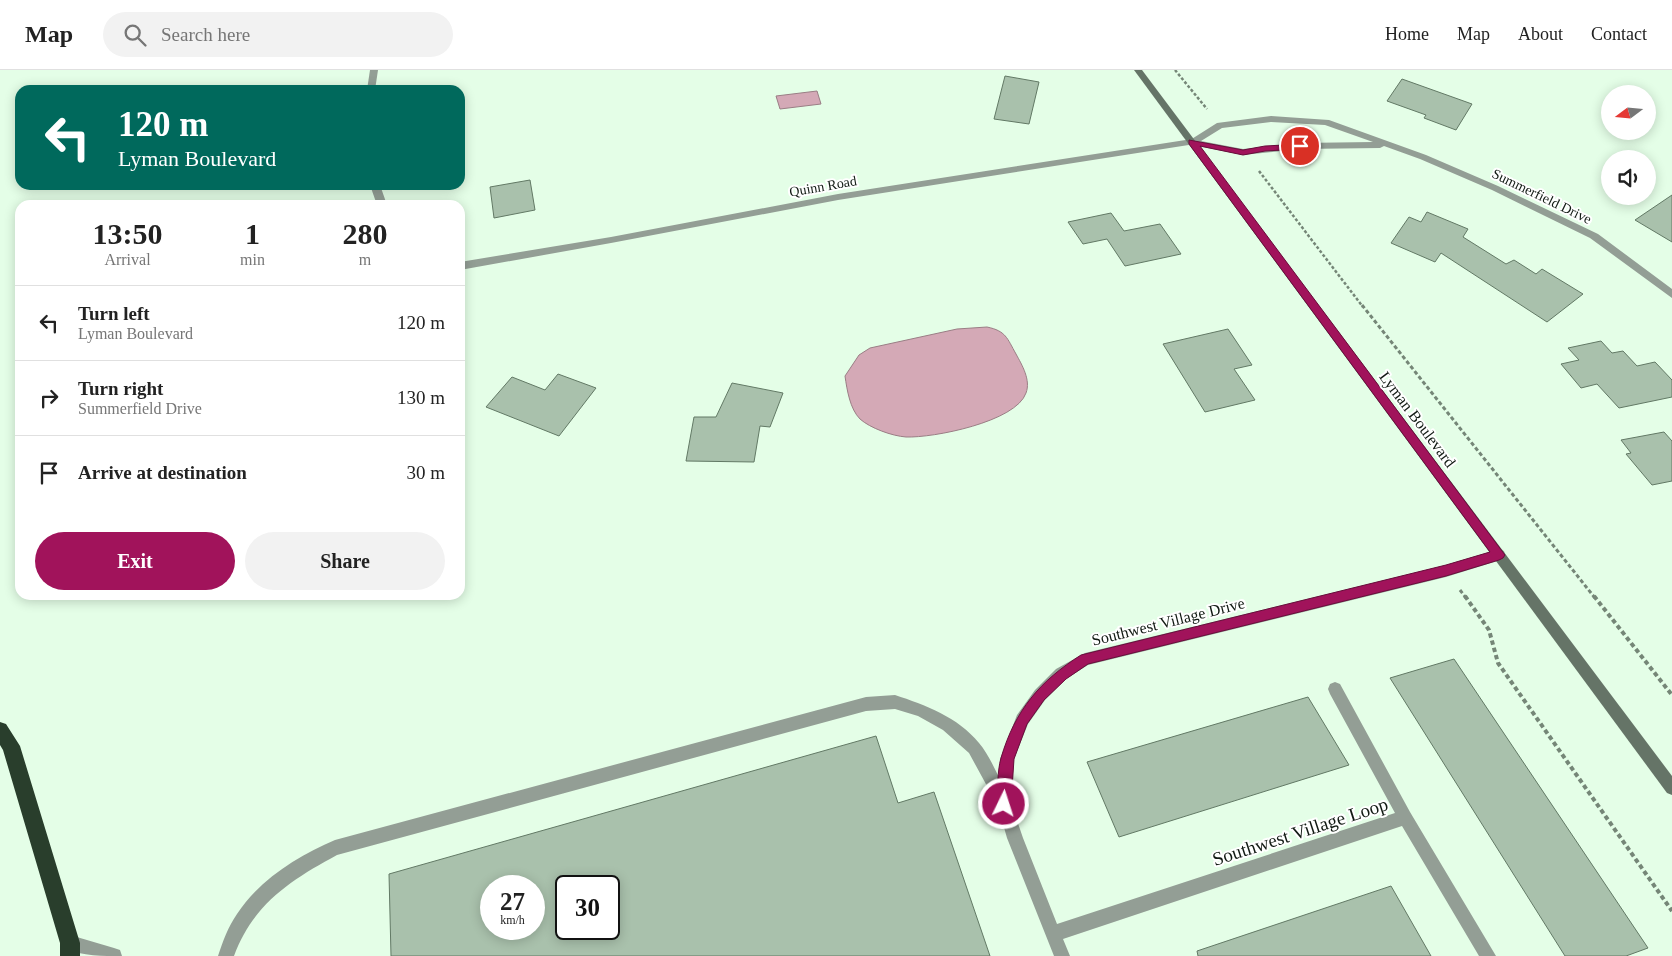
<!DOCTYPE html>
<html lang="en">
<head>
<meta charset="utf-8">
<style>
  :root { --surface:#fff; --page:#f2f2f2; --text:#222; --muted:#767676; --line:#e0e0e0; --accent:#a1135b }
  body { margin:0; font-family:"Times New Roman",serif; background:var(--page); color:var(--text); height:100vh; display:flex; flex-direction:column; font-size:19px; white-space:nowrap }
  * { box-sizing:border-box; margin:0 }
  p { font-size:16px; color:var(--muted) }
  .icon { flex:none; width:28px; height:28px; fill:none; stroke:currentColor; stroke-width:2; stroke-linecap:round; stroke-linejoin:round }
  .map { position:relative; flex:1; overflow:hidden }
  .drawer { position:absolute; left:15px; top:130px; width:450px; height:400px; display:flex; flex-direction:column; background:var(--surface); border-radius:15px; box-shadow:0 2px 12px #0003 }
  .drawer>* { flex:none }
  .hud { position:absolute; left:15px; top:15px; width:450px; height:105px; border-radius:15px; box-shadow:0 2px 12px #0003; background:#00695c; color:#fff; overflow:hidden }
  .needle { width:32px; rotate:254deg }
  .buttons { position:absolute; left:1601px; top:15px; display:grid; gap:10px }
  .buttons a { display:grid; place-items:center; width:55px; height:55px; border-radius:50%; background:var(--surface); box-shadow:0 2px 12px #0003; font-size:25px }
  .speed { position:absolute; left:480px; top:805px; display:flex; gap:10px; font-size:25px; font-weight:700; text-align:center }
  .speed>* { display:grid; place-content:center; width:65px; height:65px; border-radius:50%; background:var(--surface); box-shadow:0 2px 12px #0003; line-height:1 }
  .speed small { font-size:12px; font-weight:400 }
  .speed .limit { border:2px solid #111; border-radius:8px; background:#fff; color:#111 }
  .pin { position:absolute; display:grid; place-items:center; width:42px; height:42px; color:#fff; margin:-21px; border:2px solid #fff; border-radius:50%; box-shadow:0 1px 5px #0007 }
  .me { position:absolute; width:55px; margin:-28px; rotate:4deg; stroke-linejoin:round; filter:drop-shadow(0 0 4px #0008) }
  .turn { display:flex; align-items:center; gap:18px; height:105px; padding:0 20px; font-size:22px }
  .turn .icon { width:65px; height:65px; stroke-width:2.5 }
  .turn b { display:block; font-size:35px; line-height:42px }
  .eta { display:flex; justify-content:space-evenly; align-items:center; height:85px; text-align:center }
  .eta b { font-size:30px; font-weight:800; line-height:35px }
  .primary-button { display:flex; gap:10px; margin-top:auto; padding:10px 20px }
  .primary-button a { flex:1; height:58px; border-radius:30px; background:var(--accent); color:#fff; font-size:20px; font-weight:800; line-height:58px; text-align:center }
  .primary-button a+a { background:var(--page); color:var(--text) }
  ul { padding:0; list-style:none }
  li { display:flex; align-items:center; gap:15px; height:75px; padding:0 20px; border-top:1px solid var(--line) }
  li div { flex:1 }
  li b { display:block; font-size:19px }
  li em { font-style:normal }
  header { display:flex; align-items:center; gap:30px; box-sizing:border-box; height:70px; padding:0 25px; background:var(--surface); border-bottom:1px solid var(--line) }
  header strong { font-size:24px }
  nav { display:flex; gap:28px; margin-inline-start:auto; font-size:18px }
  .search { width:350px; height:45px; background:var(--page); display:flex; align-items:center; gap:12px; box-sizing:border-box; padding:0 18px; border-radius:28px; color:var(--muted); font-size:19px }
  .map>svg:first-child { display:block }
  .water { fill:#d4a9b6; stroke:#9a7e85 }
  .building { fill:#a9c1ac; stroke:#627965; fill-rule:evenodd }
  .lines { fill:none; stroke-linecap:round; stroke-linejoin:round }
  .path-far2 { stroke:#758677; stroke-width:2.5; stroke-dasharray:3 2; stroke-linecap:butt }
  .path-far1 { stroke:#758677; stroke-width:3; stroke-dasharray:4 2.5; stroke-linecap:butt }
  .path { stroke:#758677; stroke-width:4; stroke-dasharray:4.5 3; stroke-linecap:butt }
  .lane { fill:#939e95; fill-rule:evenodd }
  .street { fill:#939e95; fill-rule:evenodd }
  .secondary { fill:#657467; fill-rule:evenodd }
  .highway { fill:#293e2c; fill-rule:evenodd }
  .route { fill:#a1135b; stroke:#690c3b }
  .labels { text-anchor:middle; stroke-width:4; stroke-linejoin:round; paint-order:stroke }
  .far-street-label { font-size:14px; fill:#111a13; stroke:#fff }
  .street-label { font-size:16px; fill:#111a13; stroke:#fff }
  .near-street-label { font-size:19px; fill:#111a13; stroke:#fff }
</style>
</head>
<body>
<header>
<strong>Map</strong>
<div class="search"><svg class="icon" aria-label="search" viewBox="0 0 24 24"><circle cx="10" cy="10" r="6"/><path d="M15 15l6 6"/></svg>Search here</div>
<nav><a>Home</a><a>Map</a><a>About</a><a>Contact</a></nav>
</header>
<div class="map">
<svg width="1672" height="886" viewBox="0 0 1672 886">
  <rect width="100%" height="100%" fill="#e4fee7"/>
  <g class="water">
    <path d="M 817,21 L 821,34 L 780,39 L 776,26 Z"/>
    <path d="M 987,257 C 1006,261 1007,268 1016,284 C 1022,295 1031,310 1026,323 C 1016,352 933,368 906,367 C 892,366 870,358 860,349 C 850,339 847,320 845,306 L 859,285 L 870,278 L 957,259 Z"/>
  </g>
  <g class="building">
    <path d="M 1005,6 L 1039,12 L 1029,54 L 994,49 Z"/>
    <path d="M 1402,9 L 1472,34 L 1456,60 L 1424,48 L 1426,45 L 1387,31 Z"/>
    <path d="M 530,110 L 535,140 L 494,148 L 490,117 Z"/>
    <path d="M 1672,125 L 1672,172 L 1635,150 Z"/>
    <path d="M 1427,142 L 1468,159 L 1463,167 L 1506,194 L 1514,190 L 1536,204 L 1542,199 L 1583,224 L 1547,252 L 1441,183 L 1435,192 L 1391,173 L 1409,147 L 1421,152 Z"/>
    <path d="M 1111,143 L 1124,161 L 1160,154 L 1181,184 L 1125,196 L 1107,169 L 1083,174 L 1068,152 Z"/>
    <path d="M 1228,259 L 1252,295 L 1234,299 L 1255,330 L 1205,342 L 1163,274 Z"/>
    <path d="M 1601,271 L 1612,283 L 1623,281 L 1637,296 L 1655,292 L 1672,310 L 1672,327 L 1619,338 L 1597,314 L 1581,318 L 1561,294 L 1579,290 L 1568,278 Z"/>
    <path d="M 558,304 L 596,318 L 559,366 L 486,337 L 512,307 L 545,320 Z"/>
    <path d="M 732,313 L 783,323 L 770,357 L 760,356 L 754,392 L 686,391 L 694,347 L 716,347 Z"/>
    <path d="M 1664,362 L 1672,371 L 1672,411 L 1652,415 L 1626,384 L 1631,383 L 1621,370 Z"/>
    <path d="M 1454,589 L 1648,878 L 1626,886 L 1565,886 L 1390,608 Z"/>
    <path d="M 1308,627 L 1349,695 L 1119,767 L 1087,692 Z"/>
    <path d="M 876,666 L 898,733 L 934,722 L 990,886 L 391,886 L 389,804 ZM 491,816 L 534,816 L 534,859 L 491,859 ZM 566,816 L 609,816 L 609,859 L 566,859 Z"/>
    <path d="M 1391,816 L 1431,886 L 1198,886 L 1197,881 Z"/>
  </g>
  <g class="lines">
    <g class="path-far2">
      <path d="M 1175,0 L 1207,39"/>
      <path d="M 1259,101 L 1363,237"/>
    </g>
    <g class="path-far1">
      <path d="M 1362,235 L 1595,528"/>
      <path d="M 1460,520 L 1466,528"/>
    </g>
    <g class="path">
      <path d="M 1465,526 L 1489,560 L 1498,593 L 1672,841"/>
      <path d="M 1594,526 L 1672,625"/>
    </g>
    <g class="lane">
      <path d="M 370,0 L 378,0 L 375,20 L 367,20 Z"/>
      <path d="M 1192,69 L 1197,72 L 1195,74 L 838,130 L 611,173 L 460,200 L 460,192 L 611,167 L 838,124 Z"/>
      <path d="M 370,115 L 380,115 L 387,135 L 377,135 Z"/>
      <path d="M 895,625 C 925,635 958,647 979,673 C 991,687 1000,711 1009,728 L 1011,733 L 1009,738 L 1004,740 L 999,738 L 969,683 L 943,660 L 918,646 L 895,639 L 866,641 L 337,785 C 291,810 253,834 234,886 L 218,886 C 223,871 228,857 237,844 C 259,810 299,785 335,770 L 866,627 Z"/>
      <path d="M 70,865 L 114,878 L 120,880 L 122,886 C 102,886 84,886 64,879 L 62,873 L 64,867 Z"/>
    </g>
    <g class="street">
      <path d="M 1271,46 L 1329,50 L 1426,85 L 1498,116 L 1598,164 L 1672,219 L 1672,228 L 1590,168 L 1492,120 L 1420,89 L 1384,76 L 1380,78 L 1300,79 L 1243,85 L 1192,75 L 1187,72 L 1217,53 ZM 1271,52 L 1325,55 L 1373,72 L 1300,73 L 1243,79 L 1201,71 L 1222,58 Z"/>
      <path d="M 1499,479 L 1504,481 L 1505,485 L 1504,489 L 1446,507 L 1088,595 L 1066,609 L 1045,630 L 1028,654 L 1014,689 L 1011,733 L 1023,768 L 1057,854 L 1395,743 L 1330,624 L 1328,619 L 1330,614 L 1335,612 L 1340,614 L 1410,742 L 1496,886 L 1479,886 L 1402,756 L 1063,869 L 1070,886 L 1054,886 L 1007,768 L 997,733 L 1000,689 L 1017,645 L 1035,620 L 1056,599 L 1085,583 L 1446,495 Z"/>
    </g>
    <path class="secondary" d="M 1134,0 L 1142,0 L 1672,706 L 1672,725 L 1667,723 Z"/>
    <path class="highway" d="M 0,652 L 6,654 L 20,676 L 80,873 L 80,886 L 60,886 L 60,873 L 3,680 L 0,675 Z"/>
  </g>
  <path class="route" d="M 1189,70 L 1243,80 L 1265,76 L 1303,74 L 1304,76 L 1300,79 L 1265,81 L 1243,85 L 1200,76 L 1505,485 L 1503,488 L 1499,490 L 1446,506 L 1088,594 L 1066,609 L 1044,630 L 1027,654 L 1014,689 L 1011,734 L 1009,738 L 1004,740 L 999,738 L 997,734 C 998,719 997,702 1001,688 C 1015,640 1040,611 1081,585 L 1446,495 L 1490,482 L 1189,74 Z"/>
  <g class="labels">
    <g class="far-street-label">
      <text transform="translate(823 116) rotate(-10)" y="5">Quinn Road</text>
      <text transform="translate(1542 126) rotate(26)" y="5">Summerfield Drive</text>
    </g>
    <g class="street-label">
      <text transform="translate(1418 349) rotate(53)" y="6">Lyman Boulevard</text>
      <text transform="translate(1168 551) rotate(-14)" y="6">Southwest Village Drive</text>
    </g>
    <g class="near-street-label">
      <text transform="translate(1300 761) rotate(-18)" y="7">Southwest Village Loop</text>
    </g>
  </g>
</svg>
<div class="buttons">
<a><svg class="needle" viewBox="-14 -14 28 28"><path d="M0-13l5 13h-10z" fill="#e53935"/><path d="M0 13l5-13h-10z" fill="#767676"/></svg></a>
<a><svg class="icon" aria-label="sound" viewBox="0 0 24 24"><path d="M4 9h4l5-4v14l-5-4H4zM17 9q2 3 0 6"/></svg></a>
</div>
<div class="speed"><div>27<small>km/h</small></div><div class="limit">30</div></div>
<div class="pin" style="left:1300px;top:76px;background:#d93025"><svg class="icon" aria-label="arrive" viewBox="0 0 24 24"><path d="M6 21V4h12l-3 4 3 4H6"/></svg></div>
<svg class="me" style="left:1004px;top:734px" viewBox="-20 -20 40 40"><circle r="17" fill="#a1135b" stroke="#fff" stroke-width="3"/><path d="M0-11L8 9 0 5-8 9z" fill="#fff"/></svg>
<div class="hud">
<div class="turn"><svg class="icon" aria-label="left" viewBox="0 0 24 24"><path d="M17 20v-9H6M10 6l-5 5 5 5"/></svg><div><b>120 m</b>Lyman Boulevard</div></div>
</div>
<section class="drawer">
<div class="eta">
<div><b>13:50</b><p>Arrival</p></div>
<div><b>1</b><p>min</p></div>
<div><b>280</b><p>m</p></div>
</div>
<ul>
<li><svg class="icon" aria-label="left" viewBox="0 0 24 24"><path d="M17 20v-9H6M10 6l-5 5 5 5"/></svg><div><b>Turn left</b><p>Lyman Boulevard</p></div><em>120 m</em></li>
<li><svg class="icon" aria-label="right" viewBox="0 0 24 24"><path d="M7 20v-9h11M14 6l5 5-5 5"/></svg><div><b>Turn right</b><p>Summerfield Drive</p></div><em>130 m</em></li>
<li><svg class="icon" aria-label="arrive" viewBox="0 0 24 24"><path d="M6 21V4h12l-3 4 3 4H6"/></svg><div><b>Arrive at destination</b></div><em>30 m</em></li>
</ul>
<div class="primary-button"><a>Exit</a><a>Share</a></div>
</section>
</div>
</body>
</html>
